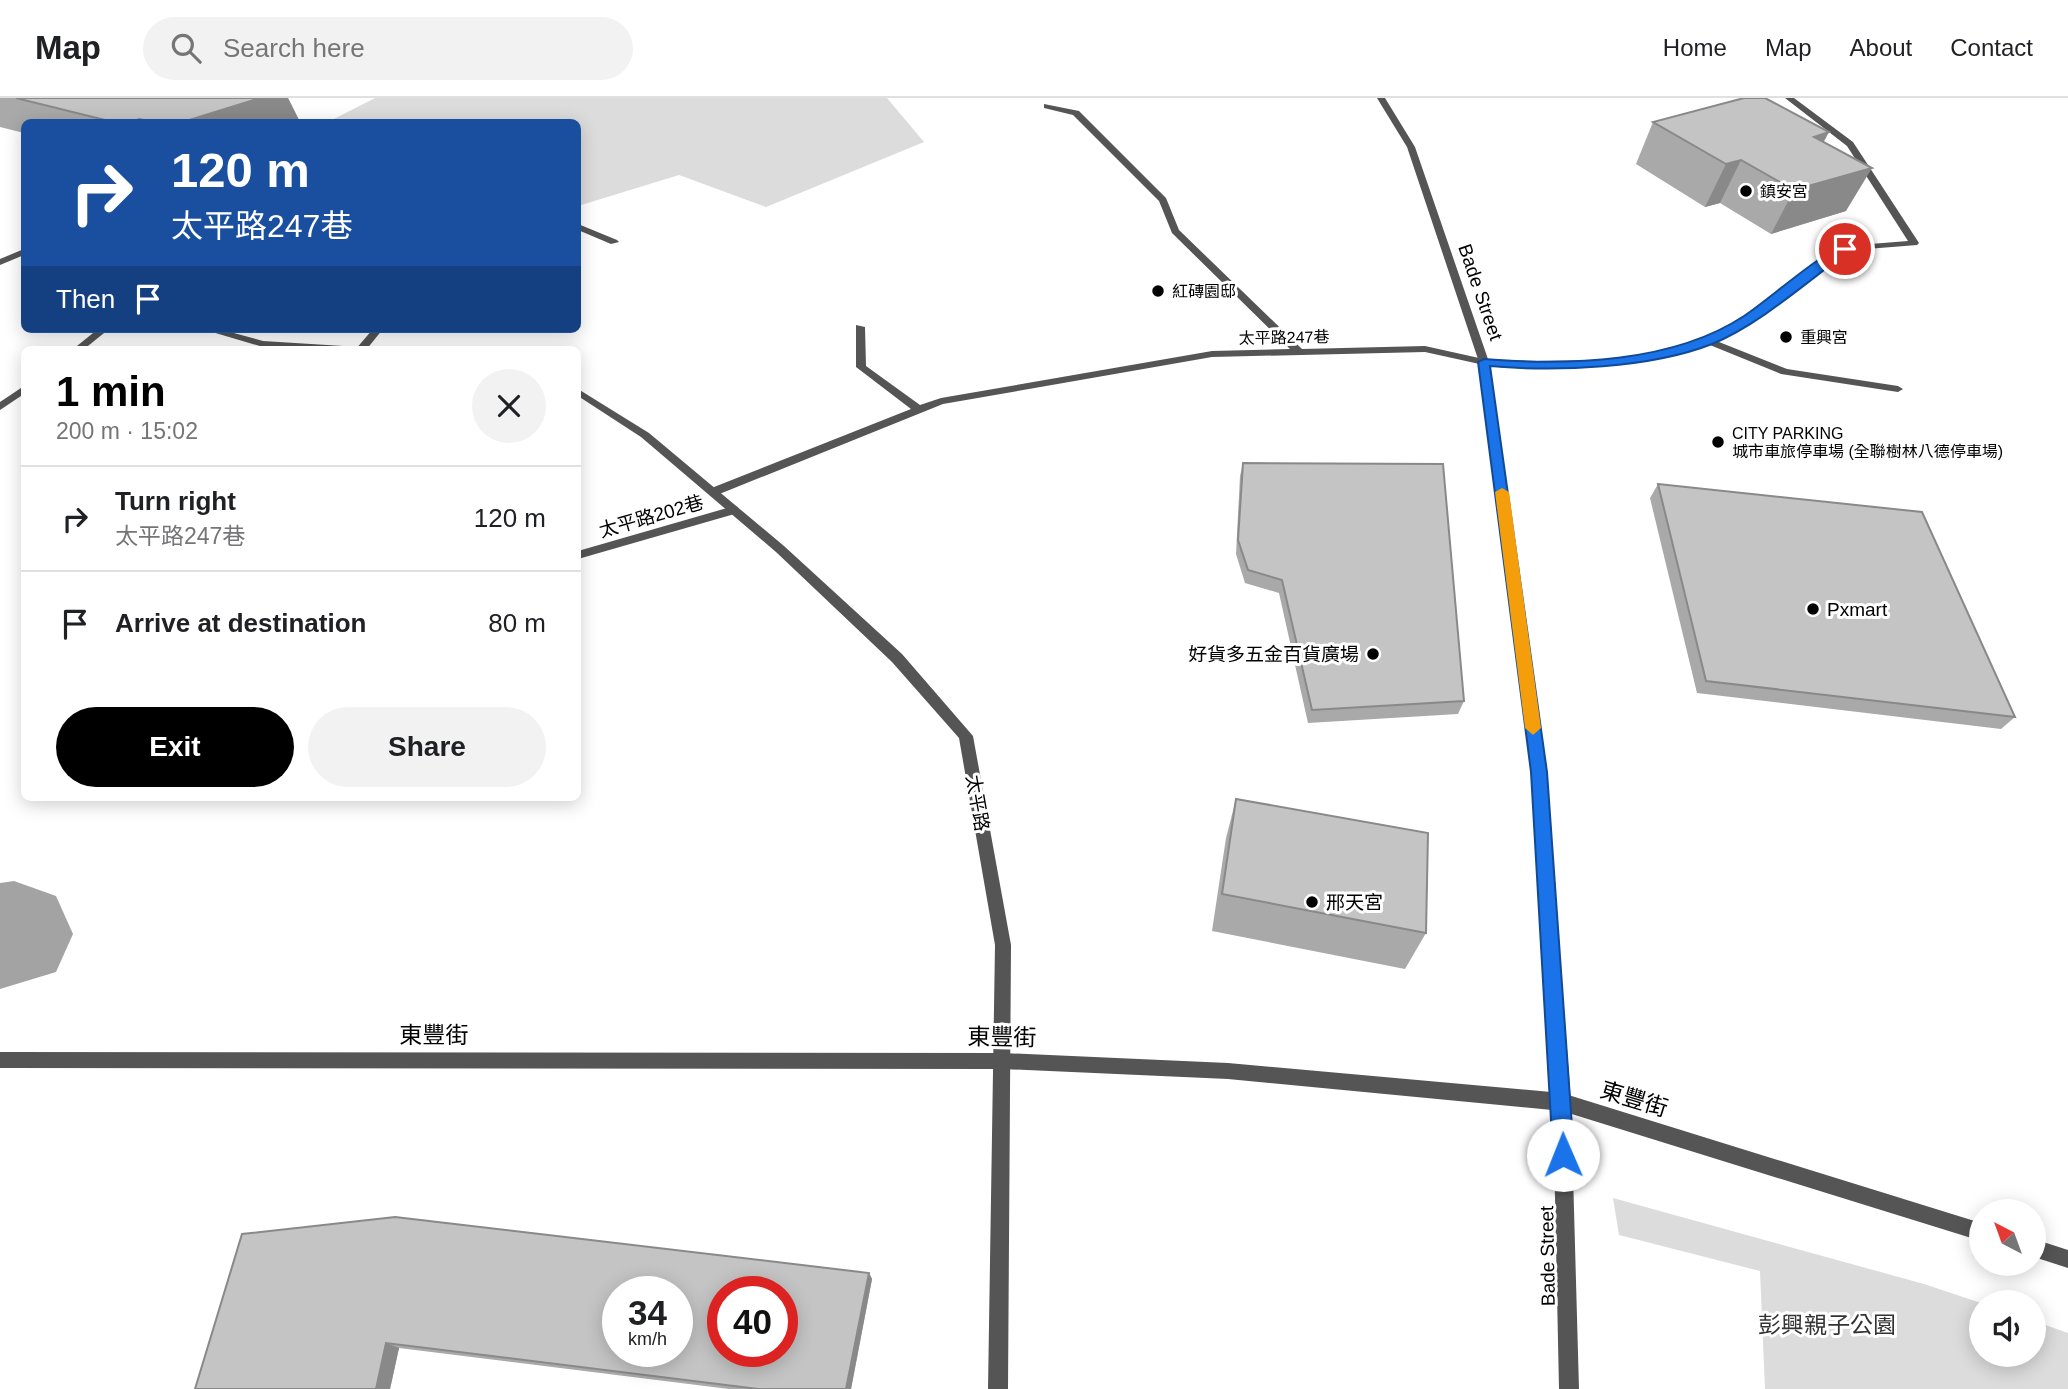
<!DOCTYPE html>
<html lang="en">
<head>
<meta charset="utf-8">
<style>
  :root { --surface:#fff; --page:#f2f2f2; --text:#202124; --muted:#757577; --line:#e0e0e0; --accent:#000 }
  body { margin:0; font-family:Arial,"Noto Sans TC",sans-serif; background:var(--page); color:var(--text); height:100vh; display:flex; flex-direction:column; font-size:26px; white-space:nowrap }
  * { box-sizing:border-box; margin:0 }
  p { font-size:23px; color:var(--muted) }
  .icon { flex:none; width:38px; height:38px; fill:none; stroke:currentColor; stroke-width:2; stroke-linecap:round; stroke-linejoin:round }
  .map { position:relative; flex:1; overflow:hidden }
  .side { position:absolute; left:21px; top:248px; width:560px; height:455px; display:flex; flex-direction:column; background:var(--surface); border-radius:10px; box-shadow:0 4px 18px #0003 }
  .side>* { flex:none }
  .top-card { position:absolute; left:21px; top:21px; width:560px; height:214px; border-radius:10px; box-shadow:0 4px 18px #0003; background:#1a4fa0; color:#fff; overflow:hidden }
  .needle { width:46px; rotate:319deg }
  .buttons { position:absolute; left:1969px; top:1101px; display:grid; gap:14px }
  .buttons a { display:grid; place-items:center; width:77px; height:77px; border-radius:50%; background:var(--surface); box-shadow:0 4px 18px #0003; font-size:35px }
  .speed { position:absolute; left:602px; top:1178px; display:flex; gap:14px; font-size:35px; font-weight:700; text-align:center }
  .speed>* { display:grid; place-content:center; width:91px; height:91px; border-radius:50%; background:var(--surface); box-shadow:0 4px 18px #0003; line-height:1 }
  .speed small { font-size:18px; font-weight:400 }
  .speed .limit { border:10px solid #d22; background:#fff; color:#111 }
  .pin { position:absolute; display:grid; place-items:center; width:60px; height:60px; color:#fff; margin:-30px; border:4px solid #fff; border-radius:50%; box-shadow:0 2px 7px #0007 }
  .me { position:absolute; width:77px; margin:-38px; rotate:359deg; stroke-linejoin:round; filter:drop-shadow(0 0 5px #0008) }
  .turn { display:flex; align-items:center; gap:24px; height:147px; padding:0 35px; font-size:32px }
  .turn .icon { width:91px; height:91px; stroke-width:2.5 }
  .turn b { display:block; font-size:49px; line-height:60px }
  .then { display:flex; align-items:center; height:66px; padding:0 35px; background:#0003; gap:14px; font-size:26px }
  .round { display:grid; place-items:center; flex:none; width:74px; height:74px; border-radius:37px; background:var(--page) }
  .summary { display:flex; align-items:center; justify-content:space-between; height:119px; padding:0 35px }
  h1 { font-size:42px; font-weight:600; line-height:52px; color:var(--accent) }
  .primary-button { display:flex; gap:14px; margin-top:auto; padding:14px 35px }
  .primary-button a { flex:1; height:80px; border-radius:42px; background:var(--accent); color:#fff; font-size:28px; font-weight:600; line-height:80px; text-align:center }
  .primary-button a+a { background:var(--page); color:var(--text) }
  ul { padding:0; list-style:none }
  li { display:flex; align-items:center; gap:21px; height:105px; padding:0 35px; border-top:2px solid var(--line) }
  li div { flex:1 }
  li b { display:block; font-size:26px }
  li em { font-style:normal }
  header { display:flex; align-items:center; gap:42px; box-sizing:border-box; height:98px; padding:0 35px; background:var(--surface); border-bottom:2px solid var(--line) }
  header strong { font-size:33px }
  nav { display:flex; gap:38px; margin-inline-start:auto; font-size:24px }
  .search { width:490px; height:63px; background:var(--page); display:flex; align-items:center; gap:18px; box-sizing:border-box; padding:0 24px; border-radius:38px; color:var(--muted); font-size:26px }
  .map>svg:first-child { display:block }
  .green { fill:#dcdcdc }
  .lines { fill:none; stroke-linecap:round; stroke-linejoin:round }
  .river { fill:#a3a3a3; fill-rule:evenodd }
  .service { fill:#555; fill-rule:evenodd }
  .minor { fill:#555; fill-rule:evenodd }
  .tertiary { fill:#555; fill-rule:evenodd }
  .wall { fill:#a9a9a9 }
  .shaded-wall { fill:#898989 }
  .building { fill:#c4c4c4; stroke:#898989; stroke-width:2; fill-rule:evenodd }
  .route { fill:#1a73e8; stroke:#114b97; stroke-width:2 }
  .slow { fill:#f59e0b }
  .poi-dot { fill:#000; stroke:#fff; stroke-width:2.5 }
  .labels { text-anchor:middle; stroke-width:6; stroke-linejoin:round; paint-order:stroke }
  .far-poi-label { font-size:16px; fill:#000; stroke:#fff; text-anchor:start }
  .far-street-label { font-size:16px; fill:#000; stroke:#fff }
  .street-label { font-size:19px; fill:#000; stroke:#fff }
  .poi-label { font-size:19px; fill:#000; stroke:#fff; text-anchor:start }
  .near-street-label { font-size:23px; fill:#000; stroke:#fff }
  .near-park-label { font-size:23px; fill:#333; stroke:#fff }
</style>
</head>
<body>
<header>
<strong>Map</strong>
<div class="search"><svg class="icon" aria-label="search" viewBox="0 0 24 24"><circle cx="10" cy="10" r="6"/><path d="M15 15l6 6"/></svg>Search here</div>
<nav><a>Home</a><a>Map</a><a>About</a><a>Contact</a></nav>
</header>
<div class="map">
<svg width="2068" height="1291" viewBox="0 0 2068 1291">
  <rect width="100%" height="100%" fill="#fff"/>
  <g class="green">
    <path d="M 375,0 L 887,0 L 924,44 L 766,109 L 679,77 L 578,108 L 578,24 L 328,24 Z"/>
    <path d="M 1613,1100 L 1924,1186 L 1981,1205 L 1981,1256 L 2034,1256 L 2034,1223 L 2068,1235 L 2068,1291 L 1765,1291 L 1760,1173 L 1619,1137 Z"/>
  </g>
  <g class="lines">
    <path class="river" d="M 14,783 L 56,798 L 73,836 L 56,874 L 0,891 L 0,785 Z"/>
    <g class="service">
      <path d="M 1785,0 L 1794,0 L 1853,44 L 1919,145 L 1917,147 L 1842,153 L 1842,149 L 1845,148 L 1908,143 L 1847,48 Z"/>
      <path d="M 1044,6 L 1079,13 L 1166,100 L 1179,132 L 1302,251 L 1425,248 L 1488,262 L 1489,264 L 1484,267 L 1425,254 L 1212,259 L 943,306 L 717,397 L 709,397 L 709,391 L 911,311 L 856,269 L 856,227 L 865,229 L 866,268 L 920,307 L 941,300 L 1212,253 L 1290,251 L 1172,135 L 1159,103 L 1073,17 L 1044,10 Z"/>
      <path d="M 578,126 L 617,142 L 619,144 L 611,146 L 578,132 Z"/>
      <path d="M 24,151 L 24,157 L 0,167 L 0,161 Z"/>
      <path d="M 98,231 L 109,231 L 83,252 L 72,252 Z"/>
      <path d="M 373,231 L 383,231 L 366,252 L 355,252 Z"/>
      <path d="M 1709,240 L 1787,271 L 1898,288 L 1903,291 L 1898,294 L 1781,276 L 1705,245 L 1704,243 Z"/>
      <path d="M 24,288 L 24,296 L 0,312 L 0,304 Z"/>
      <path d="M 734,408 L 738,409 L 738,415 L 578,461 L 578,453 Z"/>
    </g>
    <g class="minor">
      <path d="M 1845,148 L 1848,149 L 1848,153 C 1806,184 1764,221 1715,243 C 1664,267 1603,269 1547,270 C 1531,270 1491,272 1479,264 L 1484,261 L 1537,263 L 1600,262 L 1662,254 L 1686,248 L 1708,239 L 1743,219 Z"/>
      <path d="M 0,954 L 1002,955 L 1228,965 L 1562,995 L 1981,1125 L 1981,1143 L 1562,1013 L 1228,981 L 1002,971 L 0,970 Z"/>
      <path d="M 2034,1141 L 2068,1152 L 2068,1170 L 2034,1159 Z"/>
    </g>
    <g class="tertiary">
      <path d="M 1377,0 L 1385,0 L 1415,49 L 1489,264 L 1546,674 L 1571,1004 L 1579,1291 L 1559,1291 L 1553,1004 L 1532,674 L 1479,264 L 1407,49 Z"/>
      <path d="M 202,231 L 219,231 L 263,243 L 359,249 L 364,252 L 263,249 Z"/>
      <path d="M 578,291 L 649,335 L 784,448 L 902,556 L 973,638 L 1011,847 L 1008,1291 L 988,1291 L 995,847 L 959,640 L 892,564 L 776,454 L 641,339 L 578,298 Z"/>
    </g>
  </g>
  <g class="wall">
    <path d="M 0,0 L 288,0 L 300,24 L 24,24 L 24,35 L 0,29 Z"/>
    <path d="M 1653,24 L 1824,44 L 1846,113 L 1771,136 L 1720,105 L 1705,109 L 1636,66 Z"/>
    <path d="M 1243,365 L 1464,603 L 1458,616 L 1308,625 L 1279,495 L 1245,485 L 1236,456 L 1240,378 Z"/>
    <path d="M 1658,386 L 2015,619 L 2001,631 L 1697,595 L 1650,400 Z"/>
    <path d="M 1236,701 L 1426,835 L 1405,871 L 1212,833 L 1226,740 Z"/>
    <path d="M 242,1136 L 869,1175 L 872,1181 L 851,1291 L 729,1291 L 399,1250 L 390,1291 Z"/>
  </g>
  <g class="shaded-wall">
    <path d="M 232,0 L 288,0 L 300,24 L 183,24 Z"/>
    <path d="M 1829,34 L 1806,77 L 1814,39 Z"/>
    <path d="M 1741,62 L 1720,105 L 1705,109 L 1726,66 Z"/>
    <path d="M 1872,70 L 1846,113 L 1771,136 L 1794,92 Z"/>
    <path d="M 869,1175 L 872,1181 L 851,1291 L 846,1291 Z"/>
    <path d="M 386,1245 L 399,1250 L 390,1291 L 376,1291 Z"/>
  </g>
  <g class="building">
    <path d="M 16,0 L 260,0 L 183,24 L 154,24 L 139,21 L 133,24 L 113,24 Z"/>
    <path d="M 1744,0 L 1765,0 L 1829,34 L 1814,39 L 1872,70 L 1794,92 L 1741,62 L 1726,66 L 1653,24 Z"/>
    <path d="M 1243,365 L 1443,366 L 1464,603 L 1312,612 L 1282,482 L 1248,472 L 1238,442 Z"/>
    <path d="M 1658,386 L 1922,414 L 2015,619 L 1706,583 Z"/>
    <path d="M 1236,701 L 1428,735 L 1426,835 L 1222,796 Z"/>
    <path d="M 395,1119 L 869,1175 L 846,1291 L 758,1291 L 386,1245 L 376,1291 L 195,1291 L 242,1136 ZM 618,1194 L 677,1194 L 677,1253 L 618,1253 ZM 723,1194 L 782,1194 L 782,1253 L 723,1253 Z"/>
  </g>
  <path class="route" d="M 1845,147 L 1850,151 L 1849,153 C 1808,183 1759,227 1712,246 C 1651,270 1556,274 1490,268 L 1547,674 L 1574,1057 L 1571,1064 L 1563,1067 L 1556,1064 L 1553,1057 L 1531,674 L 1478,264 L 1484,261 C 1567,268 1673,265 1744,218 C 1771,200 1818,157 1845,147 Z"/>
  <path class="slow" d="M 1502,390 L 1509,394 L 1541,630 L 1533,637 L 1525,630 L 1495,394 Z"/>
  <g class="poi-dot">
    <circle cx="1746" cy="93" r="7"/>
    <circle cx="1158" cy="193" r="7"/>
    <circle cx="1786" cy="239" r="7"/>
    <circle cx="1718" cy="344" r="7"/>
    <circle cx="1813" cy="511" r="7"/>
    <circle cx="1373" cy="556" r="7"/>
    <circle cx="1312" cy="804" r="7"/>
  </g>
  <g class="labels">
    <g class="far-poi-label">
      <text x="1760" y="99">鎮安宮</text>
      <text x="1172" y="199">紅磚園邸</text>
      <text x="1800" y="245">重興宮</text>
      <text x="1732" y="341">CITY PARKING<tspan x="1732" dy="18">城市車旅停車場 (全聯樹林八德停車場)</tspan></text>
    </g>
    <g class="far-street-label">
      <text transform="translate(1284 239) rotate(-1)" y="6">太平路247巷</text>
    </g>
    <g class="street-label">
      <text transform="translate(1481 194) rotate(71)" y="7">Bade Street</text>
      <text transform="translate(651 418) rotate(-16)" y="7">太平路202巷</text>
      <text transform="translate(978 705) rotate(80)" y="7">太平路</text>
      <text transform="translate(1547 1158) rotate(-91)" y="7">Bade Street</text>
    </g>
    <g class="poi-label">
      <text x="1827" y="518">Pxmart</text>
      <text x="1359" y="563" text-anchor="end">好貨多五金百貨廣場</text>
      <text x="1326" y="811">邢天宮</text>
    </g>
    <g class="near-street-label">
      <text x="434" y="945">東豐街</text>
      <text transform="translate(1002 939) rotate(1)" y="8">東豐街</text>
      <text transform="translate(1634 1001) rotate(17)" y="8">東豐街</text>
    </g>
    <g class="near-park-label">
      <text x="1827" y="1235">彭興親子公園</text>
    </g>
  </g>
</svg>
<div class="buttons">
<a><svg class="needle" viewBox="-14 -14 28 28"><path d="M0-13l5 13h-10z" fill="#e53935"/><path d="M0 13l5-13h-10z" fill="#757577"/></svg></a>
<a><svg class="icon" aria-label="sound" viewBox="0 0 24 24"><path d="M4 9h4l5-4v14l-5-4H4zM17 9q2 3 0 6"/></svg></a>
</div>
<div class="speed"><div>34<small>km/h</small></div><div class="limit">40</div></div>
<div class="pin" style="left:1845px;top:151px;background:#d93025"><svg class="icon" aria-label="arrive" viewBox="0 0 24 24"><path d="M6 21V4h12l-3 4 3 4H6"/></svg></div>
<svg class="me" style="left:1563px;top:1057px" viewBox="-20 -20 40 40"><circle r="19" fill="#fff"/><path d="M0-13L10 11 0 6-10 11z" fill="#1a73e8"/></svg>
<div class="top-card">
<div class="turn"><svg class="icon" aria-label="right" viewBox="0 0 24 24"><path d="M7 20v-9h11M14 6l5 5-5 5"/></svg><div><b>120 m</b>太平路247巷</div></div>
<div class="then">Then<svg class="icon" aria-label="arrive" viewBox="0 0 24 24"><path d="M6 21V4h12l-3 4 3 4H6"/></svg></div>
</div>
<section class="side">
<div class="summary"><div><h1>1 min</h1><p>200 m · 15:02</p></div><a class="round"><svg class="icon" aria-label="close" viewBox="0 0 24 24"><path d="M6 6l12 12M18 6L6 18"/></svg></a></div>
<ul>
<li><svg class="icon" aria-label="right" viewBox="0 0 24 24"><path d="M7 20v-9h11M14 6l5 5-5 5"/></svg><div><b>Turn right</b><p>太平路247巷</p></div><em>120 m</em></li>
<li><svg class="icon" aria-label="arrive" viewBox="0 0 24 24"><path d="M6 21V4h12l-3 4 3 4H6"/></svg><div><b>Arrive at destination</b></div><em>80 m</em></li>
</ul>
<div class="primary-button"><a>Exit</a><a>Share</a></div>
</section>
</div>
</body>
</html>
